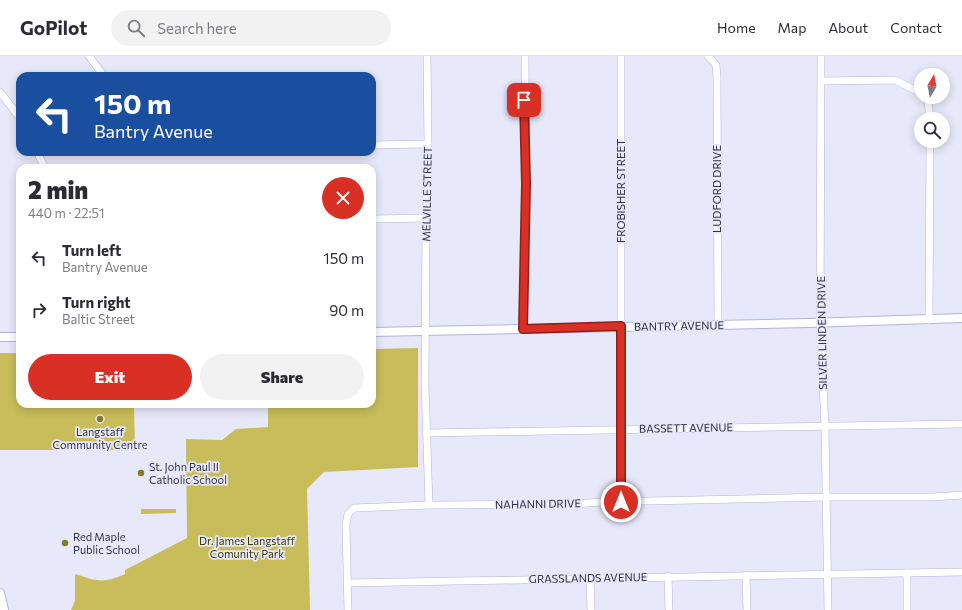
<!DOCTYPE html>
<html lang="en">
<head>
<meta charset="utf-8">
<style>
  :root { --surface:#fff; --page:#f2f2f3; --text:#2b2b33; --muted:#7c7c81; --line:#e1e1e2; --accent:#d93025 }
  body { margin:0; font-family:Commissioner,sans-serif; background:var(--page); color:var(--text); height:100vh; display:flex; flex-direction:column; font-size:15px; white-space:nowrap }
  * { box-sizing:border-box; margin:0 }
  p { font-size:13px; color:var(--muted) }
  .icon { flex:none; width:22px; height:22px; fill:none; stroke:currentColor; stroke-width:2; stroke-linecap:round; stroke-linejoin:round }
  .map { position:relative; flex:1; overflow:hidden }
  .side { position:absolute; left:16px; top:108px; width:360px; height:244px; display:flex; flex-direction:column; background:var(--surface); border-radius:12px; box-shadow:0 2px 10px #0003 }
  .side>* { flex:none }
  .guide { position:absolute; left:16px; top:16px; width:360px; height:84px; border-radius:12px; box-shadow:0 2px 10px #0003; background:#1a4fa0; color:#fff; overflow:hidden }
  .needle { width:26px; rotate:10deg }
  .fabs { position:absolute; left:914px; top:12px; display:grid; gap:8px }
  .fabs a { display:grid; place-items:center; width:36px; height:36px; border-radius:50%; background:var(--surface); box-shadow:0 2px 10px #0003; font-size:20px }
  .pin { position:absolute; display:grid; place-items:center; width:34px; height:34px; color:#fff; margin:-17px; border-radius:8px; box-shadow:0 2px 6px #0006 }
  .me { position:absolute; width:44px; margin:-22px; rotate:0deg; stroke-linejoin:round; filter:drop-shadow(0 0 3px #0008) }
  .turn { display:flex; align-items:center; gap:14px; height:84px; padding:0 12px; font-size:18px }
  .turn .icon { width:52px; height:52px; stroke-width:2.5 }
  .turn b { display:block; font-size:28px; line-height:34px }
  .round { display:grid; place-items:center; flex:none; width:42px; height:42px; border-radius:21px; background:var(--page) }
  .head { display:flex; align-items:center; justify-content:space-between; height:68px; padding:0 12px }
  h1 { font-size:24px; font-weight:800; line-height:30px }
  .cta { display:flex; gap:8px; margin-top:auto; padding:8px 12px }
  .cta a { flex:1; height:46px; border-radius:24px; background:var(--accent); color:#fff; font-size:16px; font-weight:800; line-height:46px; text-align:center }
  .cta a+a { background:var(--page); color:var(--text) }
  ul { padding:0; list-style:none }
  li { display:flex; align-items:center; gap:12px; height:52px; padding:0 12px }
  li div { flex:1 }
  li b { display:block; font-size:15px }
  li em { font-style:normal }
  header { display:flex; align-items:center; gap:24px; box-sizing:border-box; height:56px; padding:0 20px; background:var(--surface); border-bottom:1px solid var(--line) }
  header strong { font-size:19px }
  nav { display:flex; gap:22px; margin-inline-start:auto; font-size:14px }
  .search { width:280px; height:36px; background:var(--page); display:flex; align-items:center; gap:10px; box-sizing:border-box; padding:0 14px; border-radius:22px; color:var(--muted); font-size:15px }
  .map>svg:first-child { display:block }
  .green { fill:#c8bd5a }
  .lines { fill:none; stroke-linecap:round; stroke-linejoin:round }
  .minor-casing { stroke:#b1b3de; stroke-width:8 }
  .tertiary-casing { stroke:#b1b3de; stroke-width:10 }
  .minor { stroke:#fff; stroke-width:7 }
  .tertiary { stroke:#fff; stroke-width:8 }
  .route-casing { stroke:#8d1f18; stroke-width:10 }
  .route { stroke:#d93025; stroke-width:7 }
  .poi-dot { fill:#867c22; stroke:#e7e8fa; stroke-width:1.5 }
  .labels { text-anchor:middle; stroke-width:3.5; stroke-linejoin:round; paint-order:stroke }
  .street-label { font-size:11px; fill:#313243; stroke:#e7e8fa }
  .poi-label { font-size:11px; fill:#313243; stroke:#e7e8fa; text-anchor:start }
  .park-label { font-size:11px; fill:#3b3607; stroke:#e7e8fa }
</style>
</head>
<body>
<header>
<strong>GoPilot</strong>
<div class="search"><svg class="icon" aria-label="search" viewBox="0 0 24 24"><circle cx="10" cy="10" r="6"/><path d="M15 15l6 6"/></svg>Search here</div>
<nav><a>Home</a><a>Map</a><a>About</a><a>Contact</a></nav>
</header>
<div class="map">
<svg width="962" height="554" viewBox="0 0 962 554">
  <rect width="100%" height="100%" fill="#e7e8fa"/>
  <g class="green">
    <path d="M 418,292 L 418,411 L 324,416 L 307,433 L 310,554 L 71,554 L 75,545 L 75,518 C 97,525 103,528 125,518 L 125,514 L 187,482 L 186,383 L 222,384 L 236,373 L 268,371 L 268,348 L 372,348 L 372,293 Z"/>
    <path d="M 0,297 L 20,297 L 20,348 L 134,348 L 135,392 L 123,394 L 0,394 Z"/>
    <path d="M 141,453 L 176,453 L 176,457 L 141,458 Z"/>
  </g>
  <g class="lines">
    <g class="minor-casing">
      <g id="minor">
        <path d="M 89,0 L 104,20"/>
        <path d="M 427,0 L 428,88 L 426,162 L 425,329 L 429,449"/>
        <path d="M 708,0 L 716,9 L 717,21 L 718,269"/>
        <path d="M 821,0 L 820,267 L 825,370 L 828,554"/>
        <path d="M 822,25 L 895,24 L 921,37"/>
        <path d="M 0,36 L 20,62"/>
        <path d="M 924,41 L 928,45 L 930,63"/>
        <path d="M 372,89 L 428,88"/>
        <path d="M 37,96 L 45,112"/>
        <path d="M 372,163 L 426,162"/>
        <path d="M 929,264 L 930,85"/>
        <path d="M 523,273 L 526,128 L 525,0"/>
        <path d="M 427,377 L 962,368"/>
        <path d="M 621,446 L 621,0"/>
        <path d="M 907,517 L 907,554"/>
        <path d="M 746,519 L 747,554"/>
        <path d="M 668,520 L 669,554"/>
        <path d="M 590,523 L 591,554"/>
        <path d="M 348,527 L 962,516"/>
        <path d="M 348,554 L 346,469 L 348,458 L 354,452 L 429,449 L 575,448 L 601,446 L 826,441 L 933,441 L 962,439"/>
      </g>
    </g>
    <g class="tertiary-casing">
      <g id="tertiary">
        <path d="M 372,276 L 808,267 L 962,262"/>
        <path d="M 0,281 L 20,281"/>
        <path d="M 0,537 L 4,554"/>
      </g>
    </g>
    <use href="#minor" class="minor"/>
    <use href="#tertiary" class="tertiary"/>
  </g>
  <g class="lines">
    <g class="route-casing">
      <path id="route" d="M 524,44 L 526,128 L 523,273 L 621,270 L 621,446"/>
    </g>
    <use href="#route" class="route"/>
  </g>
  <g class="poi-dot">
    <circle cx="100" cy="363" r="4"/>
    <circle cx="141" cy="417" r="4"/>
    <circle cx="65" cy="487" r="4"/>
  </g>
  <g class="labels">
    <g class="street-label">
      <text transform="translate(717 133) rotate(-90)" y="4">LUDFORD DRIVE</text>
      <text transform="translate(621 135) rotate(-90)" y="4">FROBISHER STREET</text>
      <text transform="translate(427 138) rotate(-89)" y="4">MELVILLE STREET</text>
      <text transform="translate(679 270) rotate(-1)" y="4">BANTRY AVENUE</text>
      <text transform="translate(822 277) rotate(-91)" y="4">SILVER LINDEN DRIVE</text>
      <text transform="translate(686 372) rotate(-1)" y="4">BASSETT AVENUE</text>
      <text transform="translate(538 448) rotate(-1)" y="4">NAHANNI DRIVE</text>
      <text transform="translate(588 522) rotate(-1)" y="4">GRASSLANDS AVENUE</text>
    </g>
    <g class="poi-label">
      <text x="100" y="380" text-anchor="middle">Langstaff<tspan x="100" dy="13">Community Centre</tspan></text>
      <text x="149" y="415">St. John Paul II<tspan x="149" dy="13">Catholic School</tspan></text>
      <text x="73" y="485">Red Maple<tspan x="73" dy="13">Public School</tspan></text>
    </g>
    <g class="park-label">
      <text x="247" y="489">Dr. James Langstaff<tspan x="247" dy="13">Comunity Park</tspan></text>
    </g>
  </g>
</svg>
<div class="fabs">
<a><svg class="needle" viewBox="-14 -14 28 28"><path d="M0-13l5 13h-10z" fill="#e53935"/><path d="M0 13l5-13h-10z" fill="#7c7c81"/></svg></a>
<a><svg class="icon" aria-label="search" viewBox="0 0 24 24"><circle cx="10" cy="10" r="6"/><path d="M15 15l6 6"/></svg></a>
</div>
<div class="pin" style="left:524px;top:44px;background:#d93025"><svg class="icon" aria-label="arrive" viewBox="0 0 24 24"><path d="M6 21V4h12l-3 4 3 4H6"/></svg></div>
<svg class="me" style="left:621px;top:446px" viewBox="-20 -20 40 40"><circle r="17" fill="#d93025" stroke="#fff" stroke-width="3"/><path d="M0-11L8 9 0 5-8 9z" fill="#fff"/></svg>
<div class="guide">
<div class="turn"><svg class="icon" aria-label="left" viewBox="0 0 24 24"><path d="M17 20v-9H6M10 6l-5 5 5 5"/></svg><div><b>150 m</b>Bantry Avenue</div></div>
</div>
<section class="side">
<div class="head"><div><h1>2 min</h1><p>440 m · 22:51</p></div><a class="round" style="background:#d93025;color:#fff"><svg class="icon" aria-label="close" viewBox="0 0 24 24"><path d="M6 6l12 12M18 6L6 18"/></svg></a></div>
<ul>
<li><svg class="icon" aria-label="left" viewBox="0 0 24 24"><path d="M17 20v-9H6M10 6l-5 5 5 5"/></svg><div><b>Turn left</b><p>Bantry Avenue</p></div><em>150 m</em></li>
<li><svg class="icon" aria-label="right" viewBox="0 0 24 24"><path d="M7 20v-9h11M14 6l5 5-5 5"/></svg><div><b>Turn right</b><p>Baltic Street</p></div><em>90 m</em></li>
</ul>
<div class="cta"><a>Exit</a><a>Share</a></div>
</section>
</div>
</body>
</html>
